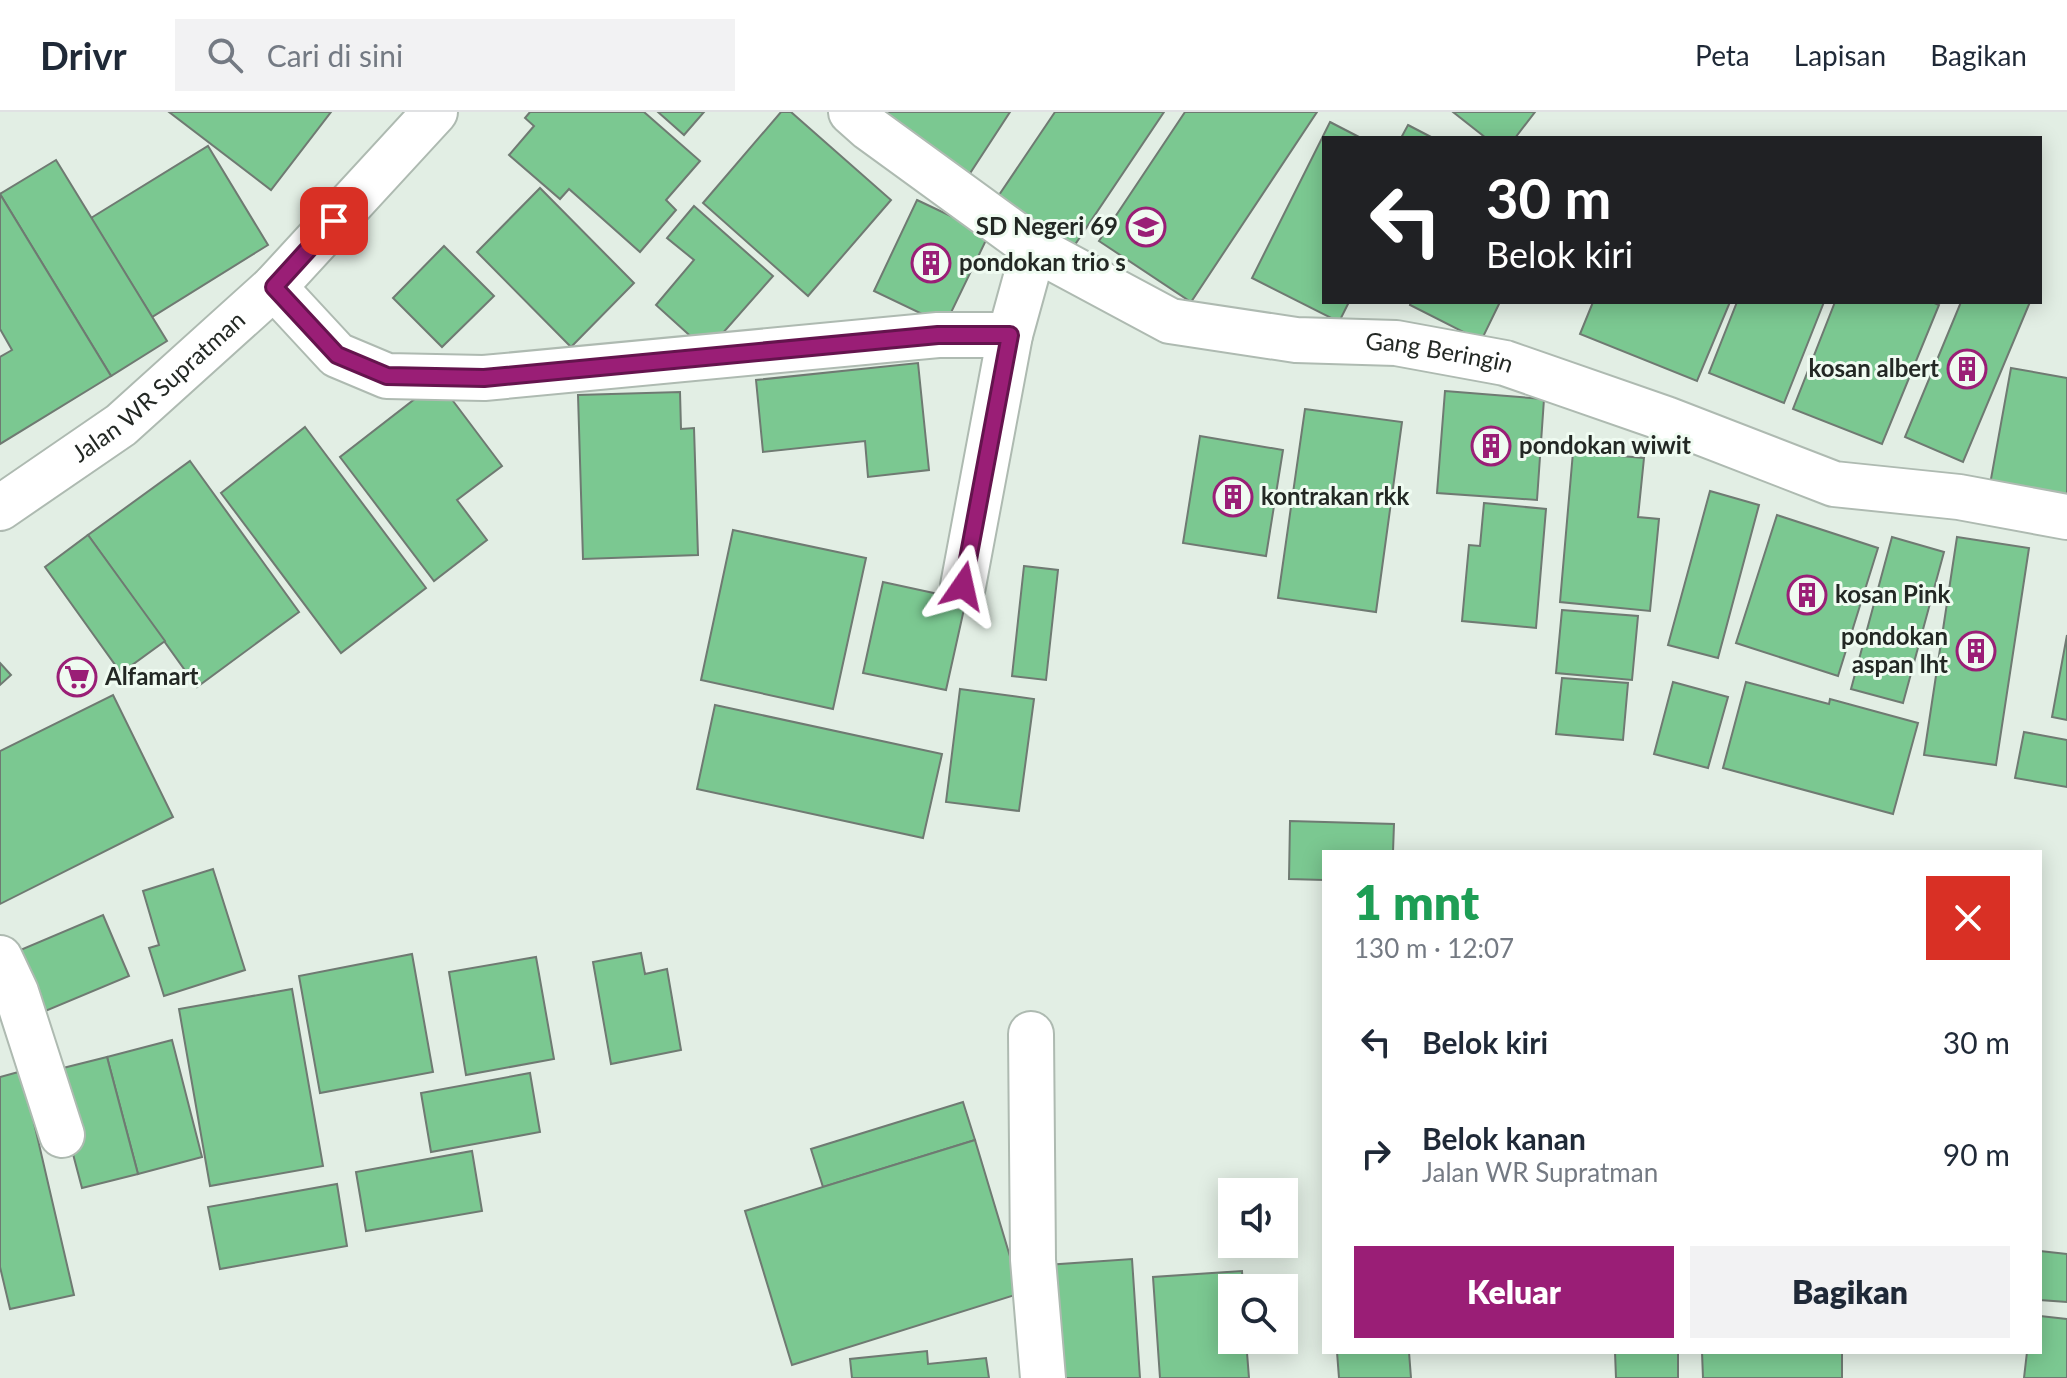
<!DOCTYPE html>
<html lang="id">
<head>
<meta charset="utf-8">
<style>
  :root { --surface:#fff; --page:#f2f2f3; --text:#1f2937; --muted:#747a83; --line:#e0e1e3; --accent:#9a1e76 }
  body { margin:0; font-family:Lato,sans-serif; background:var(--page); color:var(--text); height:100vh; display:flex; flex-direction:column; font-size:30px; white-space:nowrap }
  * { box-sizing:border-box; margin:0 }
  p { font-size:26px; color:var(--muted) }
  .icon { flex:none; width:44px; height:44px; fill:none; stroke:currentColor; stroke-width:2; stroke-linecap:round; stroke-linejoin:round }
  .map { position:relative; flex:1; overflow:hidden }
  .drawer { position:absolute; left:1322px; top:738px; width:720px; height:504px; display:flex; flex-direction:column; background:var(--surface); border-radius:0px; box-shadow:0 4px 20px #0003 }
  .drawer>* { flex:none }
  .banner { position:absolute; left:1322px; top:24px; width:720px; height:168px; border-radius:0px; box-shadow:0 4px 20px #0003; background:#202124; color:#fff; overflow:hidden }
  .tools { position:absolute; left:1218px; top:1066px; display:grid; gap:16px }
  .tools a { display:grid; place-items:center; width:80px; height:80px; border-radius:0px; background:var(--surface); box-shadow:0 4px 20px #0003; font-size:40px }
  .pin { position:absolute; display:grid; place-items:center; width:68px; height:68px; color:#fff; margin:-34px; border-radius:16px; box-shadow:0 4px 12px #0006 }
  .me { position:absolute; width:88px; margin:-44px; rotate:11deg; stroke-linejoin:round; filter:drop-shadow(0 0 6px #0008) }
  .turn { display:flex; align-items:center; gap:28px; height:168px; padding:0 32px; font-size:36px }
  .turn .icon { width:104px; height:104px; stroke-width:2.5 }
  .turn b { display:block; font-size:56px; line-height:68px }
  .round { display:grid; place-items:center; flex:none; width:84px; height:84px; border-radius:0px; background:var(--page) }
  .headline { display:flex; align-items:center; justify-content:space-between; height:136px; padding:0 32px }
  h1 { font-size:48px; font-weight:800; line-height:60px; color:#1e9e55 }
  .button { display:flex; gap:16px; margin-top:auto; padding:16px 32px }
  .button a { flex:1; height:92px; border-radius:0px; background:var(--accent); color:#fff; font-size:32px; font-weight:800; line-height:92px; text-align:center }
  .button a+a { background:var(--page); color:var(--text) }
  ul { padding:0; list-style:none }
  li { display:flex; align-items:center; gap:24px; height:112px; padding:0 32px }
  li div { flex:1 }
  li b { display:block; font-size:30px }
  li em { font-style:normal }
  header { display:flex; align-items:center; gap:48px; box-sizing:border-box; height:112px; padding:0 40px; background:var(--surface); border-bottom:2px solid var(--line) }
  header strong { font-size:38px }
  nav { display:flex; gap:44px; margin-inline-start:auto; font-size:28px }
  .search { width:560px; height:72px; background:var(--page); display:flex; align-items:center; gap:20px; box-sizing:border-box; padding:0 28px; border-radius:0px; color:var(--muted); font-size:30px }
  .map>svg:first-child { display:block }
  .building { fill:#7bc891; stroke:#6f7a72; stroke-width:2 }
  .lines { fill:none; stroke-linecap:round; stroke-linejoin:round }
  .street-casing { stroke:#aebab1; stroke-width:48 }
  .highway-casing { stroke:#aebab1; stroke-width:48 }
  .street { stroke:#fff; stroke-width:44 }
  .highway { stroke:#fff; stroke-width:44 }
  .route-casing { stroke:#64144d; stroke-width:20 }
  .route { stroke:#9a1e76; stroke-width:14 }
  .labels { text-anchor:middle; stroke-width:6; stroke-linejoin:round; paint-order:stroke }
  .poi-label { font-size:24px; font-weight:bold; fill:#232824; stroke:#effbf1; text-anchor:start }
  .street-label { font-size:24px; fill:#232824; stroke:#effbf1 }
</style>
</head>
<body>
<header>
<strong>Drivr</strong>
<div class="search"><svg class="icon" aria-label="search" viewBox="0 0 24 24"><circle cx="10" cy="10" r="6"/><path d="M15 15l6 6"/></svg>Cari di sini</div>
<nav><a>Peta</a><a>Lapisan</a><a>Bagikan</a></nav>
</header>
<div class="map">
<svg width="2067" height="1266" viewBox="0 0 2067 1266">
  <rect width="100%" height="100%" fill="#e2eee4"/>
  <g class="building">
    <path d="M 169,0 L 331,0 L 271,78 Z"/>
    <path d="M 530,0 L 644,0 L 700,49 L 666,88 L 676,98 L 640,140 L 569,77 L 560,87 L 509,43 L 534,14 L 525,6 Z"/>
    <path d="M 658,0 L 704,0 L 684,23 Z"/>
    <path d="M 781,0 L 791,0 L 891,88 L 808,184 L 703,91 Z"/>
    <path d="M 882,0 L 1010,0 L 965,69 Z"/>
    <path d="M 1055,0 L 1164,0 L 1072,137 L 997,86 Z"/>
    <path d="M 1185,0 L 1317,0 L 1191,190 L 1099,129 Z"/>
    <path d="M 1453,0 L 1535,0 L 1515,26 L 1486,26 Z"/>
    <path d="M 1330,10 L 1361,26 L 1324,26 L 1324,190 L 1349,190 L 1339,210 L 1252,166 Z"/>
    <path d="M 1408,13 L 1433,26 L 1401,26 Z"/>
    <path d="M 208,34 L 268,133 L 152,205 L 91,106 Z"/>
    <path d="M 56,48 L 167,229 L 111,264 L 0,82 Z"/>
    <path d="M 540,76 L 634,171 L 571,235 L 477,140 Z"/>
    <path d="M 0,82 L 111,264 L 0,332 L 0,245 L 12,238 L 0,217 Z"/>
    <path d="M 917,88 L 989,122 L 945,213 L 874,179 Z"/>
    <path d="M 694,94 L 773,164 L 707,239 L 656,193 L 694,148 L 667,126 Z"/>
    <path d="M 444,134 L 494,184 L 442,235 L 393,186 Z"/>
    <path d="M 1411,190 L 1500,190 L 1481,229 L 1410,193 Z"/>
    <path d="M 1593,190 L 1730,190 L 1697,269 L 1580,222 Z"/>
    <path d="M 1737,190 L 1824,190 L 1784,291 L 1709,261 Z"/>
    <path d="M 1835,190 L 1932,190 L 1939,193 L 1882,332 L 1793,297 Z"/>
    <path d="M 1961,190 L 2030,190 L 1963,350 L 1905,325 Z"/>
    <path d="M 918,251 L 929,358 L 868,365 L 865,329 L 763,340 L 756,268 Z"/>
    <path d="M 2011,256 L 2067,266 L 2067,385 L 1989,378 Z"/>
    <path d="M 438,269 L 502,354 L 457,388 L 487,428 L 434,469 L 340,345 Z"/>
    <path d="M 1445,279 L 1544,287 L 1537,388 L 1437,381 Z"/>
    <path d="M 680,280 L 681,317 L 694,316 L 698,443 L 583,447 L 578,283 Z"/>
    <path d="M 1305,297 L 1402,310 L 1376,500 L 1278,486 Z"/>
    <path d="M 305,315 L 426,476 L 341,541 L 221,381 Z"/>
    <path d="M 1200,324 L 1283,338 L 1266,444 L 1183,431 Z"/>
    <path d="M 1573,340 L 1644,346 L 1638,405 L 1659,407 L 1650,499 L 1560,490 Z"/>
    <path d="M 190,349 L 299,500 L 197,575 L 88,423 Z"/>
    <path d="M 1710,379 L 1759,393 L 1718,546 L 1668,533 Z"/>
    <path d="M 1484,391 L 1546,397 L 1536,516 L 1462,509 L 1469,433 L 1480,434 Z"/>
    <path d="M 1777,403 L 1878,436 L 1838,564 L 1736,531 Z"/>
    <path d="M 733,418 L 866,446 L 833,597 L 701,568 Z"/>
    <path d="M 88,423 L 165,529 L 121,561 L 45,455 Z"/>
    <path d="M 1892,425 L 1944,440 L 1903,591 L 1851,577 Z"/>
    <path d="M 1957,425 L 2029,436 L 1996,653 L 1924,643 Z"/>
    <path d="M 1024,454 L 1058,458 L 1046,568 L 1012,564 Z"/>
    <path d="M 883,470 L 966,488 L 946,578 L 863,561 Z"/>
    <path d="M 1562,498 L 1638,504 L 1632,568 L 1556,561 Z"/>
    <path d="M 2067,523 L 2067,608 L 2052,605 Z"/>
    <path d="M 0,551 L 11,563 L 0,573 Z"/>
    <path d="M 1562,566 L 1628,571 L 1623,628 L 1556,622 Z"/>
    <path d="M 1673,570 L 1728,585 L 1708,656 L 1654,642 Z"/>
    <path d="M 1746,570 L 1829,592 L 1830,587 L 1918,611 L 1893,702 L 1723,656 Z"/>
    <path d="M 960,577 L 1034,587 L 1019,699 L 946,690 Z"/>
    <path d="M 113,583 L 173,705 L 0,792 L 0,639 Z"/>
    <path d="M 715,593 L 942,642 L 923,726 L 697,677 Z"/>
    <path d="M 2024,620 L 2067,628 L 2067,675 L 2015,666 Z"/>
    <path d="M 1290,709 L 1394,712 L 1393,740 L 1324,740 L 1324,768 L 1289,767 Z"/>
    <path d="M 213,757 L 245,858 L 164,884 L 149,836 L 159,833 L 143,779 Z"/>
    <path d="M 103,803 L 129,864 L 43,900 L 18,839 Z"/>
    <path d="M 641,841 L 645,862 L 667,857 L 681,938 L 611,952 L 593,850 Z"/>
    <path d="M 412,842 L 433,960 L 320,981 L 299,864 Z"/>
    <path d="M 536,845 L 554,947 L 466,963 L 449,860 Z"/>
    <path d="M 292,877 L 323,1054 L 210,1074 L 179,897 Z"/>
    <path d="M 172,928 L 202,1045 L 138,1062 L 107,945 Z"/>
    <path d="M 107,945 L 138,1062 L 82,1076 L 51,959 Z"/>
    <path d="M 22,959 L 74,1183 L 10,1197 L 0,1155 L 0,965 Z"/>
    <path d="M 530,961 L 540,1020 L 431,1040 L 421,981 Z"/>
    <path d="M 963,990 L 975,1028 L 823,1075 L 811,1037 Z"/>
    <path d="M 975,1028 L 1021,1181 L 792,1253 L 745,1099 Z"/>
    <path d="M 472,1039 L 482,1099 L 366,1119 L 356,1060 Z"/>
    <path d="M 337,1072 L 347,1134 L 220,1157 L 208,1095 Z"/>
    <path d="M 2040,1139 L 2067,1142 L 2067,1190 L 2040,1188 Z"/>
    <path d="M 1132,1147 L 1140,1266 L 1053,1266 L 1046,1153 Z"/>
    <path d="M 1242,1159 L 1243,1176 L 1232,1176 L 1232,1228 L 1246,1228 L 1249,1266 L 1160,1266 L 1153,1165 Z"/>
    <path d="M 2040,1204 L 2067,1207 L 2067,1266 L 2024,1266 L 2027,1240 L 2040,1240 Z"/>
    <path d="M 927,1239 L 928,1252 L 986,1246 L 989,1266 L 852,1266 L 850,1247 Z"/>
    <path d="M 1337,1240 L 1409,1240 L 1411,1266 L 1339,1266 Z"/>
    <path d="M 1615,1240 L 1678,1240 L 1678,1266 L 1616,1266 Z"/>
    <path d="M 1702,1240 L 1842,1240 L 1842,1266 L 1703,1266 Z"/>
  </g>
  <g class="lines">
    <g class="street-casing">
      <g id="street">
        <path id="s1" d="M 851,0 L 869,16 L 1034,136 L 1170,209 L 1296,228 L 1396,231 L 1505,251 L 1666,307 L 1834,372 L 1959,385 L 2067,405"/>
        <path d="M 274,175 L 337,243 L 387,264 L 484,266 L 938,223 L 1010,223"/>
        <path d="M 963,474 L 1010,223 L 1034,136"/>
        <path d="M 0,846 L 16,880 L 62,1023"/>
        <path d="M 1031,922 L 1033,1148 L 1043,1266"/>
      </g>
    </g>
    <g class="highway-casing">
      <g id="highway">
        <path id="s2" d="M 0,396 L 121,313 L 274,175 L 435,0"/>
      </g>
    </g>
    <use href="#street" class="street"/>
    <use href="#highway" class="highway"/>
  </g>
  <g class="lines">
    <g class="route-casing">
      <path id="route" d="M 334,109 L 274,175 L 337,243 L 387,264 L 484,266 L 938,223 L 1010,223 L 963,474"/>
    </g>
    <use href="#route" class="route"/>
  </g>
  <defs>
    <g id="school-ring" transform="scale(2)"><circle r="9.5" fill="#effbf1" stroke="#9a1e76" stroke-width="1.5"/><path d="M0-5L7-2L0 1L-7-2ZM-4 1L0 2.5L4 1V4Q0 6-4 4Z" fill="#9a1e76"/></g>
    <g id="building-ring" transform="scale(2)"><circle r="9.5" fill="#effbf1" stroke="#9a1e76" stroke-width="1.5"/><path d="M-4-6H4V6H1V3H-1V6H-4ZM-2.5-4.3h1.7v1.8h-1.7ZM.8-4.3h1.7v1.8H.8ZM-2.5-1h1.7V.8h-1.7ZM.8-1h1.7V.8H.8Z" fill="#9a1e76"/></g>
    <g id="supermarket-ring" transform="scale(2)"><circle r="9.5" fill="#effbf1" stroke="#9a1e76" stroke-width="1.5"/><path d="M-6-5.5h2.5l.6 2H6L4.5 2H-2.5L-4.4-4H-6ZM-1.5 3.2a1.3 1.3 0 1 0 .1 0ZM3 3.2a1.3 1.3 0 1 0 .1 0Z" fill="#9a1e76"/></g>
  </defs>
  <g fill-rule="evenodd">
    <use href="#school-ring" x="1146" y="115"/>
    <use href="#building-ring" x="931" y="151"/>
    <use href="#building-ring" x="1967" y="257"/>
    <use href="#building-ring" x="1491" y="334"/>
    <use href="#building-ring" x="1233" y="385"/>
    <use href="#building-ring" x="1807" y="483"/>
    <use href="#building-ring" x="1976" y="539"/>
    <use href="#supermarket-ring" x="77" y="565"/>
  </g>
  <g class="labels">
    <g class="poi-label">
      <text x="1118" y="123" text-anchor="end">SD Negeri 69</text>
      <text x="959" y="159">pondokan trio s</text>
      <text x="1939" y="265" text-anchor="end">kosan albert</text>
      <text x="1519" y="342">pondokan wiwit</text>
      <text x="1261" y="393">kontrakan rkk</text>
      <text x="1835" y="491">kosan Pink</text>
      <text x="1948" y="533" text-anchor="end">pondokan<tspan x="1948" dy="28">aspan lht</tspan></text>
      <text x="105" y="573">Alfamart</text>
    </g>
    <g class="street-label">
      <text dy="8" stroke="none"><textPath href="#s1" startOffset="654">Gang Beringin</textPath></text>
      <text dy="8" stroke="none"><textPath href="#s2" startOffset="200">Jalan WR Supratman</textPath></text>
    </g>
  </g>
</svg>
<div class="tools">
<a><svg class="icon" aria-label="sound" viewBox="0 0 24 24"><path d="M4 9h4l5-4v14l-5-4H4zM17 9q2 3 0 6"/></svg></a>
<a><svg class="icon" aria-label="search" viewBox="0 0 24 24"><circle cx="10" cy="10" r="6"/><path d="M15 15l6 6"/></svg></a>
</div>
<div class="pin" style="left:334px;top:109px;background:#d93025"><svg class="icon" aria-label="arrive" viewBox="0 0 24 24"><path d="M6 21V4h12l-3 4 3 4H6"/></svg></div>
<svg class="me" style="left:963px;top:474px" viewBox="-20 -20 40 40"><path d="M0-17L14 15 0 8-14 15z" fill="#9a1e76" stroke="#fff" stroke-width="4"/></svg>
<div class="banner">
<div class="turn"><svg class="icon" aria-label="left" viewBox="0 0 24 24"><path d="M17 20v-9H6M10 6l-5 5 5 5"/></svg><div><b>30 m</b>Belok kiri</div></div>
</div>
<section class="drawer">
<div class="headline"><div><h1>1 mnt</h1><p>130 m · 12:07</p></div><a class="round" style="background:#d93025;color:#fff"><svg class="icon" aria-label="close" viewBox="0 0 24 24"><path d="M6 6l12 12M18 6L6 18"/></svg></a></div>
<ul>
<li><svg class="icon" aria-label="left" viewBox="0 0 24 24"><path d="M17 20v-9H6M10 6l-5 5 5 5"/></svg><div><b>Belok kiri</b></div><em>30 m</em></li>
<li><svg class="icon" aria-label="right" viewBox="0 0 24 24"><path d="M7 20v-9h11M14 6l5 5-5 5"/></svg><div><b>Belok kanan</b><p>Jalan WR Supratman</p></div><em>90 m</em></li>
</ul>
<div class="button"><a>Keluar</a><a>Bagikan</a></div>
</section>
</div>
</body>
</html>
